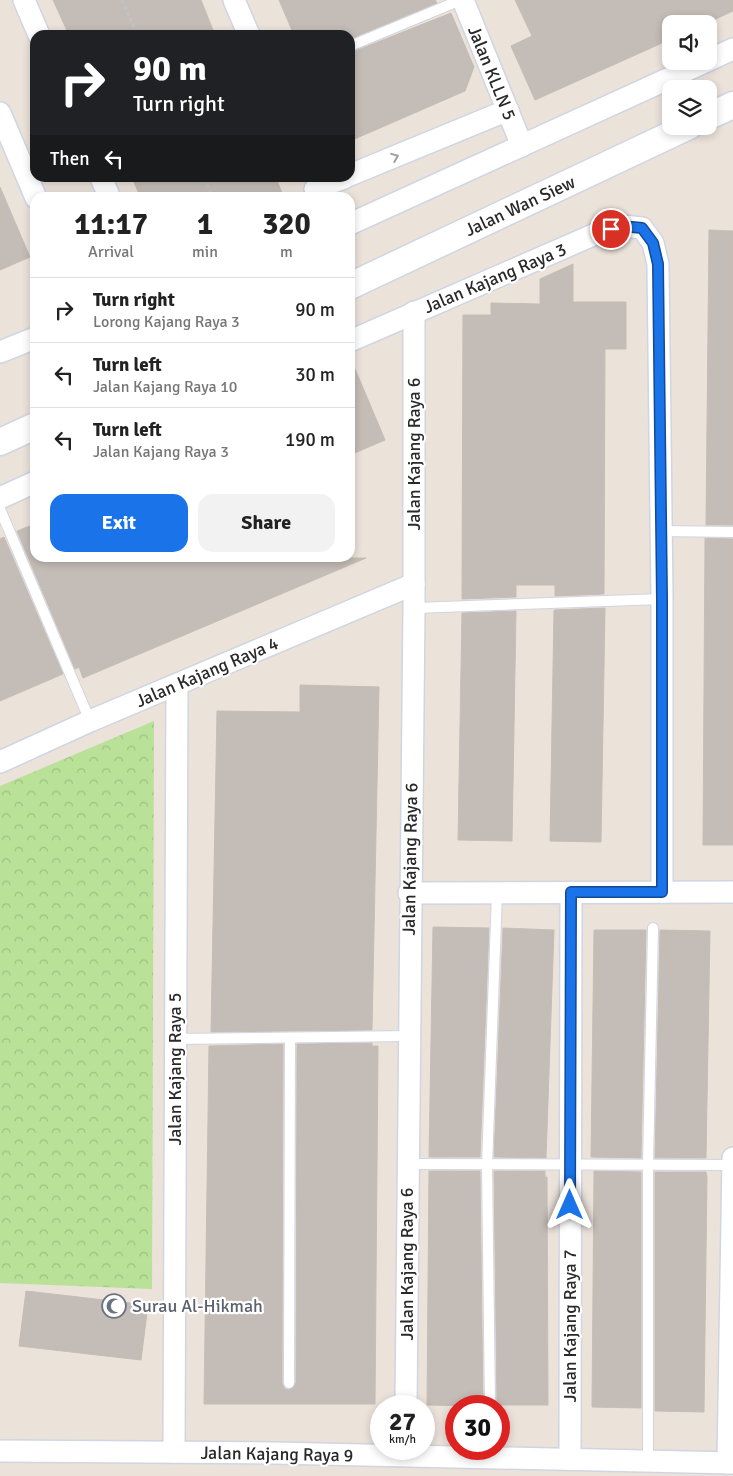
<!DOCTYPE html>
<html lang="en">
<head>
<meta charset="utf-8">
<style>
  :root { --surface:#fff; --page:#f2f2f2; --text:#222; --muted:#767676; --line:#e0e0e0; --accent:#1a73e8 }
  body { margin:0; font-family:Signika,sans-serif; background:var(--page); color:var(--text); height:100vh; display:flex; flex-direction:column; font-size:19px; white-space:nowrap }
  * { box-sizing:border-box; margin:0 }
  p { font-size:16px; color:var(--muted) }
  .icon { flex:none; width:28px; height:28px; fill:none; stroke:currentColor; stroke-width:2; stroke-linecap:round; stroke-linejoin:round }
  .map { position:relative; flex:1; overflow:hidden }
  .sheet { position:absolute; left:30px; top:192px; width:325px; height:370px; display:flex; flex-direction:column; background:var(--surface); border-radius:15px; box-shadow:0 2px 8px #0003 }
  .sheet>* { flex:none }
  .top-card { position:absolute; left:30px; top:30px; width:325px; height:152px; border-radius:15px; box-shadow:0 2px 8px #0003; background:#202124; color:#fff; overflow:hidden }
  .fabs { position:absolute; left:662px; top:15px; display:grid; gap:10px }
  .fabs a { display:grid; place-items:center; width:55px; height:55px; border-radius:10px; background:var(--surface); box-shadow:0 2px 8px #0003; font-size:25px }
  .speed { position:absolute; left:370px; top:1395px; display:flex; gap:10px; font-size:25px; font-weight:700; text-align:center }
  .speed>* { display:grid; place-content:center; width:65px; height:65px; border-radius:50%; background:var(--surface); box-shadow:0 2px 8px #0003; line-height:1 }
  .speed small { font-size:12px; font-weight:400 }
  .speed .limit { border:8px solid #d22; background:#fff; color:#111 }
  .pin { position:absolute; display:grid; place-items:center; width:42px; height:42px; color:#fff; margin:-21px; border:2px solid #fff; border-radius:50%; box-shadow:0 1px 5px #0007 }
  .me { position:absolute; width:55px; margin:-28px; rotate:0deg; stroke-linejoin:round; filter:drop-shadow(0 0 4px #0008) }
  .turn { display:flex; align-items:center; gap:18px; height:105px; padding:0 20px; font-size:22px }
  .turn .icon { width:65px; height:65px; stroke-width:2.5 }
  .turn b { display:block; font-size:35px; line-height:42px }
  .then { display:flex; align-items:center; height:48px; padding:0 20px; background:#0003; gap:10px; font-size:19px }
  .eta { display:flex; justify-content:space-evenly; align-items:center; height:85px; text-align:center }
  .eta b { font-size:30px; font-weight:800; line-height:35px }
  .cta { display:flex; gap:10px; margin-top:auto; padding:10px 20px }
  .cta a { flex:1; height:58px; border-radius:15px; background:var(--accent); color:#fff; font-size:20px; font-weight:800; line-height:58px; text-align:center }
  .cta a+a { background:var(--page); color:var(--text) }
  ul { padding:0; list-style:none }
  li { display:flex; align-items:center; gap:15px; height:65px; padding:0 20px; border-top:1px solid var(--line) }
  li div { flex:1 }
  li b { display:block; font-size:19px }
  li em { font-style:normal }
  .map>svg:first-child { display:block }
  .forest { fill:url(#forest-crowns) }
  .building { fill:#c3bcb7; stroke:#c6beb4 }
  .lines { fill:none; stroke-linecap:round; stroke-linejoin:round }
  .service-casing { stroke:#d0d5e2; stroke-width:12 }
  .minor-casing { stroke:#d0d5e2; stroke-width:24 }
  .tertiary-casing { stroke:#d0d5e2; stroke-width:29 }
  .path { stroke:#c3c3c3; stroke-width:3; stroke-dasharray:4 2.5; stroke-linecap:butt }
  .service { stroke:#fff; stroke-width:10 }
  .minor { stroke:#fff; stroke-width:21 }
  .tertiary { stroke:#fff; stroke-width:26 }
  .oneway { stroke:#9f9f9f }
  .route-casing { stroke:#114b97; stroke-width:12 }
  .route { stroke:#1a73e8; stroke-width:9 }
  .labels { text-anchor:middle; stroke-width:4.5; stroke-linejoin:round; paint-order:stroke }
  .street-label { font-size:18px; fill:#292929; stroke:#fff }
  .worship-label { font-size:18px; fill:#5b616d; stroke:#fff; text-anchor:start }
</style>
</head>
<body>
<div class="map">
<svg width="733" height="1476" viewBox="0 0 733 1476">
  <defs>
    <pattern id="forest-crowns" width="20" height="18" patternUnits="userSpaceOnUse" patternTransform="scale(1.25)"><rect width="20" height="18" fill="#b9e197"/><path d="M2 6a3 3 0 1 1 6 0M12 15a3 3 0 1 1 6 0" fill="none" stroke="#9fc182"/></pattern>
  </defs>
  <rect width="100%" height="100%" fill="#ebe2da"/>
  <path class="forest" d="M 154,721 L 152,1289 L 0,1283 L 0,786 Z"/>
  <g class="building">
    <path d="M 53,0 L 201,0 L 215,35 L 69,35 Z"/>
    <path d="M 279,0 L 435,0 L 437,3 L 350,39 L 350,35 L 294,35 Z"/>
    <path d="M 515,0 L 733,0 L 733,11 L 705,24 L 671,24 L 671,39 L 535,100 L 511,46 L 532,36 Z"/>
    <path d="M 451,13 L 474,67 L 465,91 L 350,141 L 350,53 Z"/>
    <path d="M 132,178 L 276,178 L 284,198 L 141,198 Z"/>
    <path d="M 0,187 L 30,257 L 0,270 Z"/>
    <path d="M 709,230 L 733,231 L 733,525 L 706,525 Z"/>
    <path d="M 573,264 L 573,302 L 626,302 L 626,349 L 605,349 L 604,594 L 555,596 L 555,585 L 516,585 L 516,597 L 462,599 L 463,315 L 491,315 L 491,303 L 540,304 L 540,279 Z"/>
    <path d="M 350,357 L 385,440 L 350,455 Z"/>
    <path d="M 35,524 L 35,558 L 366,558 L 83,678 L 79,667 L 75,669 L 17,531 Z"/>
    <path d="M 4,537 L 63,674 L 0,701 L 0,539 Z"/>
    <path d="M 705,538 L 733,539 L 733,845 L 703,845 Z"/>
    <path d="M 605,608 L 601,842 L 550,841 L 554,610 Z"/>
    <path d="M 516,611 L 512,841 L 458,840 L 462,613 Z"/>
    <path d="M 300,685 L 379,687 L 372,1030 L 211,1032 L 217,711 L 300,712 Z"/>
    <path d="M 433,927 L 489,928 L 480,1157 L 429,1157 Z"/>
    <path d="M 503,928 L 554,930 L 546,1158 L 494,1157 Z"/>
    <path d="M 594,930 L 646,930 L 641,1158 L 591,1157 Z"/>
    <path d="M 660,930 L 710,931 L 706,1158 L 655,1158 Z"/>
    <path d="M 372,1043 L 372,1046 L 378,1046 L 375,1404 L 204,1404 L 209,1046 L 283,1044 L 282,1383 L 285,1389 L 289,1390 L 296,1383 L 297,1044 Z"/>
    <path d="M 429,1171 L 480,1171 L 483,1406 L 427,1405 Z"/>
    <path d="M 494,1171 L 545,1171 L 545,1177 L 547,1177 L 548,1405 L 497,1405 Z"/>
    <path d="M 594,1171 L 641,1172 L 641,1408 L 592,1407 Z"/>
    <path d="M 655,1172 L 706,1172 L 707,1177 L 704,1412 L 655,1411 Z"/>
    <path d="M 26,1291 L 148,1305 L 141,1360 L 19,1346 Z"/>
  </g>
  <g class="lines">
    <g class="service-casing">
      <g id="service">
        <path d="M 350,46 L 461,0"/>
        <path d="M 0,509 L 90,721"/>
        <path d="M 660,531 L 733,532"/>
        <path d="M 414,608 L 662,599"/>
        <path d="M 175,1039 L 408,1036"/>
        <path d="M 407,1164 L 733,1165"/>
        <path d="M 289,1383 L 290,1038"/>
        <path d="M 490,1406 L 487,1165 L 497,893"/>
        <path d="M 648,1460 L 648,1165 L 653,928"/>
      </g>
    </g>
    <g class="minor-casing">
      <g id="minor">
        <path d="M 24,0 L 39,35"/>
        <path d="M 234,0 L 249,35"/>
        <path d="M 463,0 L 522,146"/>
        <path d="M 709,60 L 733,49"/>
        <path d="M 0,113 L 36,198"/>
        <path d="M 350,175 L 508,110"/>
        <path d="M 101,178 L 110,198"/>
        <path d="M 315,189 L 344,178"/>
        <path d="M 350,224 L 707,61"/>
        <path d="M 350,341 L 600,232 L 623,226 L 642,228 L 653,243 L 658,264 L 662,599 L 662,892"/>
        <path d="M 0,352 L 35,338"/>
        <path d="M 0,498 L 35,482"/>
        <path d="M 0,762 L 90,721 L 414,584"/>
        <path d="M 409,893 L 733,892"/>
        <path d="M 406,1406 L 414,608 L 414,312"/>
        <path d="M 0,1451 L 274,1453 L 733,1463"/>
        <path d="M 174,1452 L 177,685"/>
        <path d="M 570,1459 L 571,893"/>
        <path d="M 728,1463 L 733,1158"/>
      </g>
    </g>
    <g class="tertiary-casing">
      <g id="tertiary">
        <path d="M 709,116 L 733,105"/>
        <path d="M 350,286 L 689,126"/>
        <path d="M 0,442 L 35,426"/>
      </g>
    </g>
    <g class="path">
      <path d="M 122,0 L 138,35"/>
      <path d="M 204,178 L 213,198"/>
    </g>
    <use href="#service" class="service"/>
    <use href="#minor" class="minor"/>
    <use href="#tertiary" class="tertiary"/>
  </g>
  <defs><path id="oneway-chevron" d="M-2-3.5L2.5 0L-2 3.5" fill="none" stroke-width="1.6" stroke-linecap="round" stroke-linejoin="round" transform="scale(1.25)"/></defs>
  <use class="oneway" href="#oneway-chevron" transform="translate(395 157) rotate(-22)"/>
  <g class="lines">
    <g class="route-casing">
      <path id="route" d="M 570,1205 L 571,892 L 662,892 L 662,599 L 658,264 L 653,243 L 642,228 L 622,226 L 611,229"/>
    </g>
    <use href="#route" class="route"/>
  </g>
  <defs>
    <g id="mosque-ring" transform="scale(1.25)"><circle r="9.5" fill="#fff" stroke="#6b7280" stroke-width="1.5"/><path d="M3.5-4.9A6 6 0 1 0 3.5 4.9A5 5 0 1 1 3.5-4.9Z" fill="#6b7280"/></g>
  </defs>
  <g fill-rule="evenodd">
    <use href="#mosque-ring" x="114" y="1306"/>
  </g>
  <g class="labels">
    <g class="street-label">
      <text transform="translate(492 73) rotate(68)" y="6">Jalan KLLN 5</text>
      <text transform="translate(520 206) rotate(-25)" y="6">Jalan Wan Siew</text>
      <text transform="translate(495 278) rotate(-23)" y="6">Jalan Kajang Raya 3</text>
      <text transform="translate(414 454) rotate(-90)" y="6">Jalan Kajang Raya 6</text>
      <text transform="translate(207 672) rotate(-23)" y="6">Jalan Kajang Raya 4</text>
      <text transform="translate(410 859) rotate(-89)" y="6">Jalan Kajang Raya 6</text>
      <text transform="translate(175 1069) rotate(-90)" y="6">Jalan Kajang Raya 5</text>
      <text transform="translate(407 1264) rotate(-90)" y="6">Jalan Kajang Raya 6</text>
      <text transform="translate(570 1326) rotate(-90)" y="6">Jalan Kajang Raya 7</text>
      <text transform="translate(277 1454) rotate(1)" y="6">Jalan Kajang Raya 9</text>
    </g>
    <g class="worship-label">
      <text x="132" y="1312">Surau Al-Hikmah</text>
    </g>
  </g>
</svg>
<div class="fabs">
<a><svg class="icon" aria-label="sound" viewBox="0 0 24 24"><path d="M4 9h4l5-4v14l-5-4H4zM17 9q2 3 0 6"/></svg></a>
<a><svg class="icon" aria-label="layers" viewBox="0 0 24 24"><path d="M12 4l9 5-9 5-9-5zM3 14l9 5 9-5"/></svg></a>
</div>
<div class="speed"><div>27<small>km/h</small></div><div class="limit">30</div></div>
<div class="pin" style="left:611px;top:229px;background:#d93025"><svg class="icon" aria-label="arrive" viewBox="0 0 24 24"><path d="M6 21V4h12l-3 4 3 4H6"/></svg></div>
<svg class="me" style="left:570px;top:1205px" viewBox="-20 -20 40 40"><path d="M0-17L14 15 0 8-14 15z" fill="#1a73e8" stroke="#fff" stroke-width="4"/></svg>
<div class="top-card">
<div class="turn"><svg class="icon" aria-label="right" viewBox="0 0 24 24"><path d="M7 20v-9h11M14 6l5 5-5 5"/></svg><div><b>90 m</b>Turn right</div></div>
<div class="then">Then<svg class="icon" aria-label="left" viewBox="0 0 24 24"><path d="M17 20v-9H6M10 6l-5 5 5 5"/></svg></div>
</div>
<section class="sheet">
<div class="eta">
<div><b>11:17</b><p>Arrival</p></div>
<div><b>1</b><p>min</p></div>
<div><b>320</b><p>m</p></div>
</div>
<ul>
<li><svg class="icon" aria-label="right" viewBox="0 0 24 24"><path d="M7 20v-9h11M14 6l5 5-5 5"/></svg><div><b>Turn right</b><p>Lorong Kajang Raya 3</p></div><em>90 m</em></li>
<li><svg class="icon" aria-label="left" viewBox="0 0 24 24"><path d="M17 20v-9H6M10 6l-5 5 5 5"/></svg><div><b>Turn left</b><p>Jalan Kajang Raya 10</p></div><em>30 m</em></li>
<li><svg class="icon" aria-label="left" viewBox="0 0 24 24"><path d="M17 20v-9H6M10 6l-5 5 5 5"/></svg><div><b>Turn left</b><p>Jalan Kajang Raya 3</p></div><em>190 m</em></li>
</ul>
<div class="cta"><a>Exit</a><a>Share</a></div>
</section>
</div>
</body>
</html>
